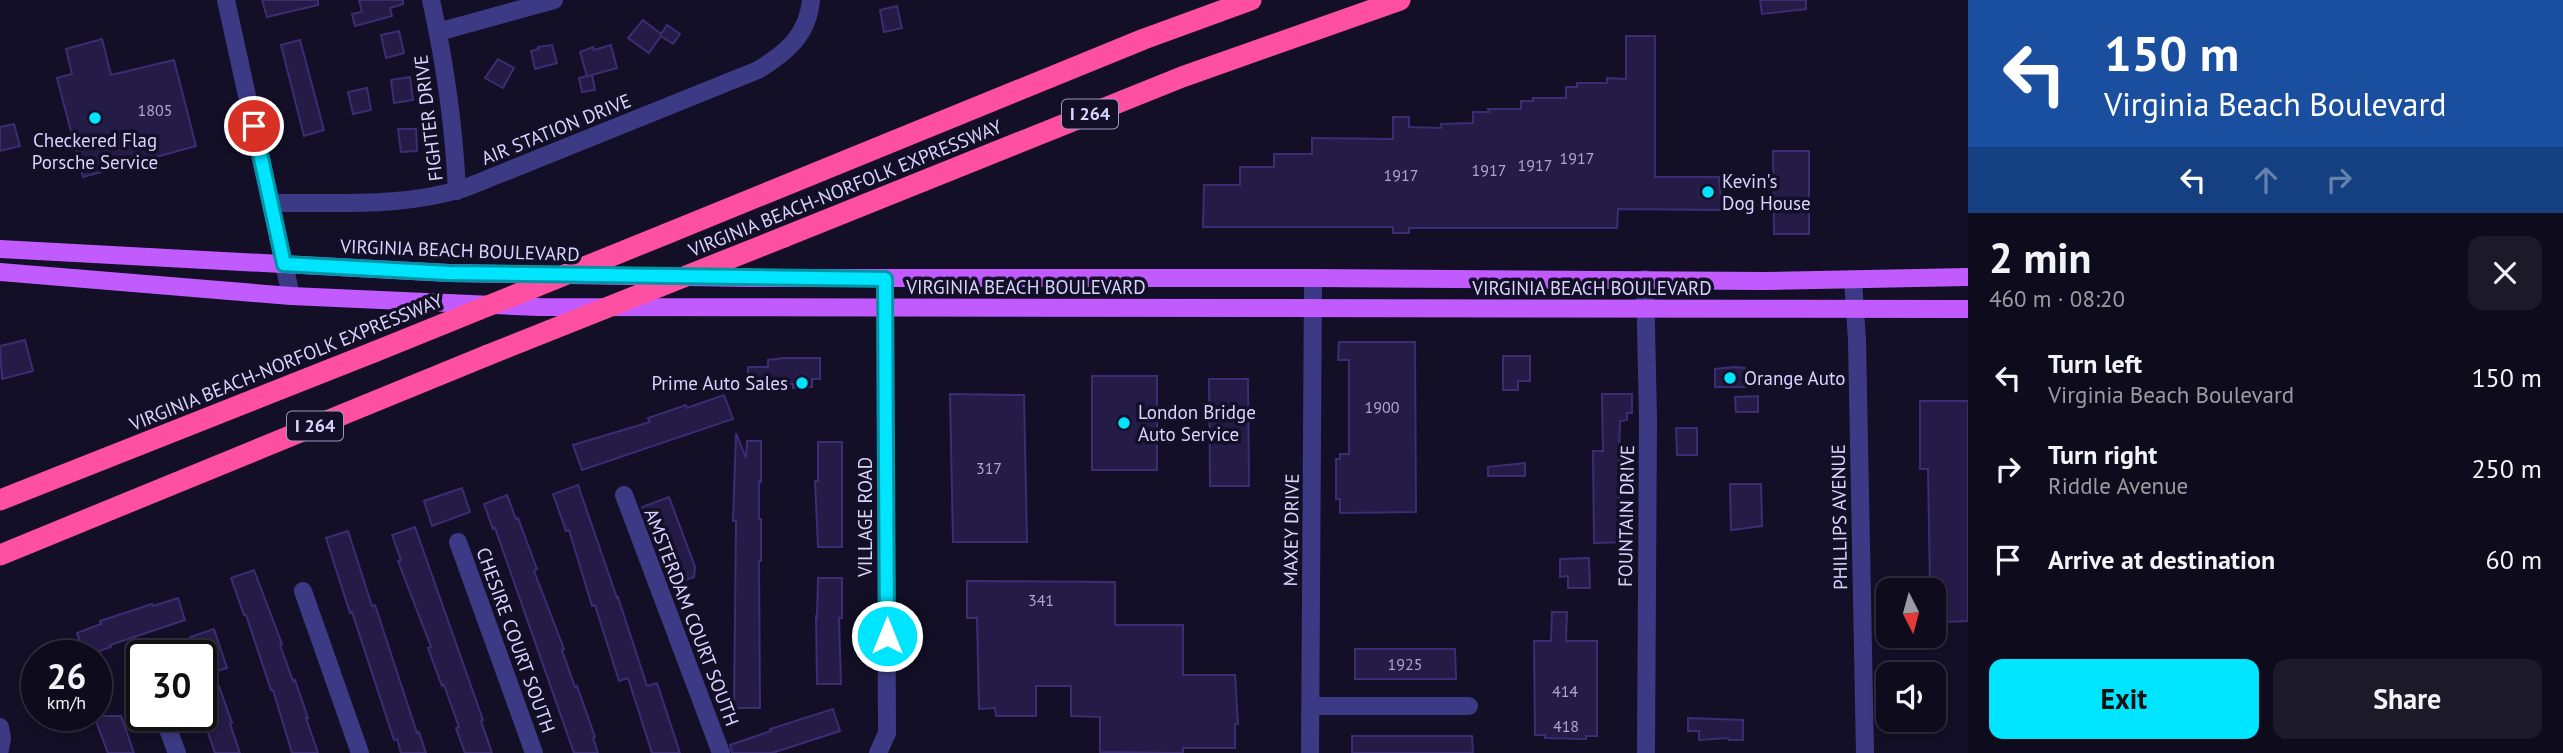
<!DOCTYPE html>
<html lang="en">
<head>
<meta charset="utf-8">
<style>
  :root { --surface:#0e0b1c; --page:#1c1929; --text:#f1f3f6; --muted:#9b9ba3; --line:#2e2b3b; --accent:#00e5ff }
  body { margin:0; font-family:"PT Sans",sans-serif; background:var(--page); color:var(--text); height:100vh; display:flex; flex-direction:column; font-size:26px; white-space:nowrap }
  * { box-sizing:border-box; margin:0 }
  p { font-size:23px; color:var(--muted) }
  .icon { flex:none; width:38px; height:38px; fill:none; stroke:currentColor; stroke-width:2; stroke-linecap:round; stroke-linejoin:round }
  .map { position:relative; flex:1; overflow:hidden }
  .panel { display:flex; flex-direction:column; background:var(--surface); width:595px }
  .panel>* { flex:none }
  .top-card { background:#1a4fa0; color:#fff; overflow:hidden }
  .needle { width:46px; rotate:174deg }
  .fabs { position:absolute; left:1876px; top:578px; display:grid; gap:14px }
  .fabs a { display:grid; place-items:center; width:70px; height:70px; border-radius:14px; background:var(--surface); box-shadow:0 4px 10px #0003,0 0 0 2px var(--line); font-size:35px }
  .speed { position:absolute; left:21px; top:640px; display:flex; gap:14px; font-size:35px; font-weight:700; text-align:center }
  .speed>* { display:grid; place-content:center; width:91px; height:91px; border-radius:50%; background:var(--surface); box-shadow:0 4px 10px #0003,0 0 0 2px var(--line); line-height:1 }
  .speed small { font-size:18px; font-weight:400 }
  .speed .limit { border:4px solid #111; border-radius:10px; background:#fff; color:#111 }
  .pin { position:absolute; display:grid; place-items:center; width:60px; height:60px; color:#fff; margin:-30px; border:4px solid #fff; border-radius:50%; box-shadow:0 2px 7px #0007 }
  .me { position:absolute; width:77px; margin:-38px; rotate:0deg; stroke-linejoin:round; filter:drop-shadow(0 0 5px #0008) }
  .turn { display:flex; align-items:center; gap:24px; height:147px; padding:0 21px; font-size:32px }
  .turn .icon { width:91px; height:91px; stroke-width:2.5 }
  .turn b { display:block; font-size:49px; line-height:60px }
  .lanes { display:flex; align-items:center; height:66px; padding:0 21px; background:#0003; justify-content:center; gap:35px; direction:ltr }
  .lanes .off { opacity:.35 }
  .round { display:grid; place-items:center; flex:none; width:74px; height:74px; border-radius:14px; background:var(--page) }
  .headline { display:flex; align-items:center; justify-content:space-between; height:119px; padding:0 21px }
  h1 { font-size:42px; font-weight:800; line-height:52px }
  .action { display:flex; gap:14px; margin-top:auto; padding:14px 21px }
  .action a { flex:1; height:80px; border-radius:14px; background:var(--accent); color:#111; font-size:28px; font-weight:800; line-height:80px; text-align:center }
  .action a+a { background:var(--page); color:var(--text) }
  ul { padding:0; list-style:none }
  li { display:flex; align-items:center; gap:21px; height:91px; padding:0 21px }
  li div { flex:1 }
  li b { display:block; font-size:26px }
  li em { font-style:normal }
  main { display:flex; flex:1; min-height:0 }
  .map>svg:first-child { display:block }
  .building { fill:#241b47; stroke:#3b2d73; stroke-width:2 }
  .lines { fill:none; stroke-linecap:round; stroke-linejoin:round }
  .minor { stroke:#3d3a85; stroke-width:18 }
  .tertiary { stroke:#3d3a85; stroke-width:18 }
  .primary { stroke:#c25bff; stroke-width:18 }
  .motorway { stroke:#ff4fa3; stroke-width:21 }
  .motorway-bridge { stroke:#ff4fa3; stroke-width:21 }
  .route-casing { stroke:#0095a6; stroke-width:18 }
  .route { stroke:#00e5ff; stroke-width:12 }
  .poi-dot { fill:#00e5ff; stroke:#130f26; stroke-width:2.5 }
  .labels { text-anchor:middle; stroke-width:7; stroke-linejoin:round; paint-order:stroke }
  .number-label { font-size:16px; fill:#aca6d1 }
  .shield { fill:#130f26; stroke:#9e99be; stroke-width:2 }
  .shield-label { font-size:18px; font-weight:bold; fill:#d9d4ff }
  .street-label { font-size:19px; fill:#d9d4ff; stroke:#130f26 }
  .poi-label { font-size:19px; fill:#d9d4ff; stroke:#130f26; text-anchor:start }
</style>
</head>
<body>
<main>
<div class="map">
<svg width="1968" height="753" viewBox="0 0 1968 753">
  <rect width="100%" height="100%" fill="#130f26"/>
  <g class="building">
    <path d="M 262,0 L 318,0 L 318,5 L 267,17 Z"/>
    <path d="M 359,0 L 403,0 L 403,4 L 390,8 L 392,16 L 355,26 L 352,14 L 362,12 Z"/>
    <path d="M 1760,0 L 1806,0 L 1806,9 L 1762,14 Z"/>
    <path d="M 897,6 L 902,28 L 884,32 L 880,10 Z"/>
    <path d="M 643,20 L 661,34 L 667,25 L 680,34 L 673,44 L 661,36 L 649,53 L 628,38 Z"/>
    <path d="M 399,31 L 404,53 L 386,58 L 381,35 Z"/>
    <path d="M 1626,36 L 1655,36 L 1655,177 L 1719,177 L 1722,210 L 1618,209 L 1617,228 L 1409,228 L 1409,233 L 1393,233 L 1393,227 L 1203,227 L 1204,185 L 1240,185 L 1240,167 L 1274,167 L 1274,154 L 1312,154 L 1312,138 L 1393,139 L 1393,117 L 1409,117 L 1409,127 L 1441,128 L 1441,124 L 1473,123 L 1473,112 L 1489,112 L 1488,109 L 1521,109 L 1521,101 L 1533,101 L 1533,98 L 1566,98 L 1566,87 L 1577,87 L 1577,83 L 1607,83 L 1607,78 L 1626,79 Z"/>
    <path d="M 102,39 L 111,75 L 174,60 L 196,146 L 83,177 L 57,78 L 72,74 L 66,49 Z"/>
    <path d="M 300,40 L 324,130 L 304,136 L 281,45 Z"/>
    <path d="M 552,45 L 557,63 L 535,69 L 531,51 L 539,49 L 538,47 Z"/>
    <path d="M 611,45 L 617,68 L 588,76 L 592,75 L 595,90 L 582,92 L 579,78 L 587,76 L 580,52 L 593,47 L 594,50 Z"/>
    <path d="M 498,59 L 514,68 L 503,88 L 485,78 Z"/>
    <path d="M 410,77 L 413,100 L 394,103 L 391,80 Z"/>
    <path d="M 367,88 L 371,110 L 353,114 L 348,92 Z"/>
    <path d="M 14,124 L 20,146 L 0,151 L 0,127 Z"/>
    <path d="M 398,129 L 416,129 L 417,151 L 401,152 Z"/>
    <path d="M 1773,151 L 1809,151 L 1809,234 L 1774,234 Z"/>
    <path d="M 25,340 L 33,371 L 2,379 L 0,346 Z"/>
    <path d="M 1339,342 L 1415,342 L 1416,512 L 1340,513 L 1340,499 L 1336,499 L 1336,459 L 1340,459 L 1340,454 L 1349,454 L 1349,360 L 1338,360 Z"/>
    <path d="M 1503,356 L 1530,356 L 1530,381 L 1518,381 L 1518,390 L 1503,390 Z"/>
    <path d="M 784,358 L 820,358 L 820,379 L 812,379 L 812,387 L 793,388 L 793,384 L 748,381 L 748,367 L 768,367 L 768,360 Z"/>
    <path d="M 1734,367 L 1745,368 L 1745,387 L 1715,387 L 1715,369 Z"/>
    <rect x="1092" y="376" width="65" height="94"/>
    <path d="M 1209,379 L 1248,379 L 1249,486 L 1210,486 Z"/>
    <path d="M 950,394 L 1024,395 L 1027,542 L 953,542 Z"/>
    <path d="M 1602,394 L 1632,394 L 1632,413 L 1627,413 L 1627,420 L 1620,421 L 1619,451 L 1619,505 L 1631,505 L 1631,542 L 1594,543 L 1593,451 L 1603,451 Z"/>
    <path d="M 724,395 L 733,419 L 582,470 L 573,445 L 650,422 L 648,418 L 686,405 L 687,408 Z"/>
    <path d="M 1758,396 L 1758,412 L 1736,412 L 1735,397 Z"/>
    <path d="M 1920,401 L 1968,401 L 1968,621 L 1945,622 L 1944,602 L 1934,602 L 1934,590 L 1930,590 L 1928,469 L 1920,469 Z"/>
    <path d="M 1676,428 L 1697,428 L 1697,455 L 1677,455 Z"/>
    <path d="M 736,433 L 746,458 L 747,441 L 761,441 L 761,482 L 759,481 L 759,519 L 761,519 L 761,561 L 759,561 L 760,708 L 734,708 L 736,521 L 733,521 Z"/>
    <path d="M 818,442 L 842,442 L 842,547 L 818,547 L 815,481 L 818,481 Z"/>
    <path d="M 1525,463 L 1525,476 L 1488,476 L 1488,467 Z"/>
    <path d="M 1730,484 L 1761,484 L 1762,526 L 1731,530 Z"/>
    <path d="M 578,485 L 617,598 L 618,597 L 647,686 L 657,683 L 680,753 L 652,753 L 628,678 L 619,681 L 595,605 L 592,606 L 569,530 L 566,531 L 553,494 Z"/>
    <path d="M 462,488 L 470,512 L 432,526 L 424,501 Z"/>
    <path d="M 507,495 L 516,519 L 518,518 L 537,569 L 534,571 L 564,649 L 562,650 L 575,687 L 577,686 L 595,737 L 593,738 L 598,753 L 574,753 L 495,528 L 493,529 L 484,504 Z"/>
    <path d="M 669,497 L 695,567 L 694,577 L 671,585 L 642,507 Z"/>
    <path d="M 415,527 L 483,720 L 481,721 L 492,753 L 465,753 L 456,728 L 459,727 L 444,685 L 442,686 L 428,648 L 431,647 L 398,561 L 401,560 L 392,535 Z"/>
    <path d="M 348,531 L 372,606 L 375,605 L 417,733 L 419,732 L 426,753 L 401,753 L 397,739 L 394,740 L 352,612 L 350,613 L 326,538 Z"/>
    <path d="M 1589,558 L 1590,588 L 1568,588 L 1568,576 L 1560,577 L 1560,559 Z"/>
    <path d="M 254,570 L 282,644 L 280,645 L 293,681 L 295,680 L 308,718 L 306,718 L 318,753 L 292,753 L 273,690 L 271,690 L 246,615 L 244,615 L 231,578 Z"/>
    <path d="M 818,578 L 842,578 L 842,618 L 839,618 L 841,684 L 817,684 L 816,617 L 817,618 Z"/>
    <path d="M 967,581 L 1115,582 L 1115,625 L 1183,625 L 1183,675 L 1235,675 L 1238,724 L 1235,724 L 1235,748 L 1183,748 L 1183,753 L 1100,752 L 1100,717 L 1071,716 L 1071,686 L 1036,686 L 1036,716 L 996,716 L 995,708 L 979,709 L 977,618 L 967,618 Z"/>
    <path d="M 178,598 L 185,620 L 110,645 L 111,647 L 85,656 L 77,633 L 101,624 L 100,621 L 152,604 L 153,606 Z"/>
    <path d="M 1552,612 L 1567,612 L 1566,641 L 1597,641 L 1597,736 L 1586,736 L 1586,739 L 1545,738 L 1545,735 L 1535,735 L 1534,641 L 1551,641 Z"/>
    <path d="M 214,629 L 227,668 L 201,676 L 201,656 L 197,656 L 190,637 Z"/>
    <path d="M 1355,649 L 1455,649 L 1456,679 L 1355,679 Z"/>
    <path d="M 219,686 L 232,723 L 230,724 L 240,753 L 215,753 L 201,712 L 201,692 Z"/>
    <path d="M 833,709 L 840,731 L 772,753 L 732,753 L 730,745 L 771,731 L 770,729 Z"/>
    <path d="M 94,716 L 121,716 L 134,753 L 108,753 Z"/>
    <path d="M 1688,718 L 1743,720 L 1743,740 L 1729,740 L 1728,738 L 1699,740 L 1699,731 L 1688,731 Z"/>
    <path d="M 1352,736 L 1472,736 L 1473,753 L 1352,753 Z"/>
  </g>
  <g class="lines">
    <g class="minor">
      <path d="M 226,0 L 291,296"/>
      <path d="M 431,0 C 445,63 454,126 457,191"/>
      <path d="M 438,32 L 554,0"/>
      <path d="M 271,203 C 337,202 401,208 465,188 L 758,70 C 786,53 808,35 811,0"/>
      <path d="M 1645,279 L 1648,419 L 1646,753"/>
      <path d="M 624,495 L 721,753"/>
      <path d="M 458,542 L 534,753"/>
      <path d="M 303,591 L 360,753"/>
      <path d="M 1311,706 L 1469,706"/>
      <path d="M 163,716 L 177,753"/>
      <path d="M 0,727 L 2,739 L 0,749"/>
      <path d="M 878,753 L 887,733 L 885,279"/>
      <path d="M 1310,753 L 1313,278"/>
    </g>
    <path class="tertiary" d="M 1853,280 L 1857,340 L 1865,753"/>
    <g class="primary">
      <path d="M 0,249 L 449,273 L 750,278 L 1313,278 L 1766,281 L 1968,277"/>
      <path d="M 0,272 L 291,296 L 539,307 L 1968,309"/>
    </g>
    <g class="motorway">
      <path d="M 666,234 L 1144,39 L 1251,0"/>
      <path d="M 784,237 L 1182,77 L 1400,0"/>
      <path d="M 0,500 L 374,352"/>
      <path d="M 0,555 L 488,355"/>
    </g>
    <g class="motorway-bridge">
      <path d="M 374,352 L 666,234"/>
      <path d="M 488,355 L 784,237"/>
    </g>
  </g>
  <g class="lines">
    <g class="route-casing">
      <path id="route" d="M 254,126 L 284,264 L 449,273 L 885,279 L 887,636"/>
    </g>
    <use href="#route" class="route"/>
  </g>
  <g class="poi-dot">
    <circle cx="95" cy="118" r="7"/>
    <circle cx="1708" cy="192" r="7"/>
    <circle cx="1730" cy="378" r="7"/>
    <circle cx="802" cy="383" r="7"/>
    <circle cx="1124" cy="423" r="7"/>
  </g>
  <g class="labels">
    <g class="number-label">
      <text x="155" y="116">1805</text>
      <text x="1577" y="164">1917</text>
      <text x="1535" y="171">1917</text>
      <text x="1489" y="176">1917</text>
      <text x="1401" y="181">1917</text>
      <text x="1382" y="413">1900</text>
      <text x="989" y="474">317</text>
      <text x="1041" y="606">341</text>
      <text x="1405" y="670">1925</text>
      <text x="1565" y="697">414</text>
      <text x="1566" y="732">418</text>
    </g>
    <g class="shield">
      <rect x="1062" y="99.5" width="56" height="29" rx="5"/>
      <rect x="287" y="411.5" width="56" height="29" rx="5"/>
    </g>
    <g class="shield-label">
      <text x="1090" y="120">I 264</text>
      <text x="315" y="432">I 264</text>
    </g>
    <g class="street-label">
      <text transform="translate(428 118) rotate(-97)" y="7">FIGHTER DRIVE</text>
      <text transform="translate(556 129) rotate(-22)" y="7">AIR STATION DRIVE</text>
      <text transform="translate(845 188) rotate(-22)" y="7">VIRGINIA BEACH-NORFOLK EXPRESSWAY</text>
      <text transform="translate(460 250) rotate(2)" y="7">VIRGINIA BEACH BOULEVARD</text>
      <text x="1026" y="294">VIRGINIA BEACH BOULEVARD</text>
      <text x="1592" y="295">VIRGINIA BEACH BOULEVARD</text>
      <text transform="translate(286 362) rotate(-22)" y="7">VIRGINIA BEACH-NORFOLK EXPRESSWAY</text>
      <text transform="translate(1626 516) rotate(-89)" y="7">FOUNTAIN DRIVE</text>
      <text transform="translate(865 517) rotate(-90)" y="7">VILLAGE ROAD</text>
      <text transform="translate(1839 517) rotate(-91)" y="7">PHILLIPS AVENUE</text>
      <text transform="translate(1291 530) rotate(-89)" y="7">MAXEY DRIVE</text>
      <text transform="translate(692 617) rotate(69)" y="7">AMSTERDAM COURT SOUTH</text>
      <text transform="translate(516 640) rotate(70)" y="7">CHESIRE COURT SOUTH</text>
    </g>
    <g class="poi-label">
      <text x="95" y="147" text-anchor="middle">Checkered Flag<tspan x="95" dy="22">Porsche Service</tspan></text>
      <text x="1722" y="188">Kevin's<tspan x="1722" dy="22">Dog House</tspan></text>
      <text x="1744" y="385">Orange Auto</text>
      <text x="788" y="390" text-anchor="end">Prime Auto Sales</text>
      <text x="1138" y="419">London Bridge<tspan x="1138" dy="22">Auto Service</tspan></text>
    </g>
  </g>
</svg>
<div class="fabs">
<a><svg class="needle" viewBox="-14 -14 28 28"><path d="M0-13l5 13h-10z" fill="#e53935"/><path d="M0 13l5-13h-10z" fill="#9b9ba3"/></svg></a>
<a><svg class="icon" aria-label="sound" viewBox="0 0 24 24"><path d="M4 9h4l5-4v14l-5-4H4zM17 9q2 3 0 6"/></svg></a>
</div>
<div class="speed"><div>26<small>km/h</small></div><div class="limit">30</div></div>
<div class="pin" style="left:254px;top:126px;background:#d93025"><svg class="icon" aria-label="arrive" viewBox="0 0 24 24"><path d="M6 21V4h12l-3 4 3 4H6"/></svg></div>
<svg class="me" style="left:887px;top:636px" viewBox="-20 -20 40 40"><circle r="17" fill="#00e5ff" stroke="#fff" stroke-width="3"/><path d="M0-11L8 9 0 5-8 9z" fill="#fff"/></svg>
</div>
<section class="panel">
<div class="top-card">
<div class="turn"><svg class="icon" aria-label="left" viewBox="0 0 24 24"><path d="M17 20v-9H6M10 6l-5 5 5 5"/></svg><div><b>150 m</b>Virginia Beach Boulevard</div></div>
<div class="lanes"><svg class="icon" aria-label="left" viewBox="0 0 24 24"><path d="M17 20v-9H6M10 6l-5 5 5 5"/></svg><svg class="icon off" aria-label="ahead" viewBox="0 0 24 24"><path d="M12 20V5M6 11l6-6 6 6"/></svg><svg class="icon off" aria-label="right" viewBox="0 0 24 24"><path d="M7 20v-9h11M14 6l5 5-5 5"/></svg></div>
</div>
<div class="headline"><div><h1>2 min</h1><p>460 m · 08:20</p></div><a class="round"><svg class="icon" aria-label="close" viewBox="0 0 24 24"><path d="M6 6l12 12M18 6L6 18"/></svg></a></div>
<ul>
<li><svg class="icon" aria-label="left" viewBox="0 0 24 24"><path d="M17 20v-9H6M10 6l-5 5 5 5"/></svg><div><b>Turn left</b><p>Virginia Beach Boulevard</p></div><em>150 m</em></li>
<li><svg class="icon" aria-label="right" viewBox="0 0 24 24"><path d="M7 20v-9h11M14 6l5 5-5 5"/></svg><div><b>Turn right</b><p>Riddle Avenue</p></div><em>250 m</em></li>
<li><svg class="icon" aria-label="arrive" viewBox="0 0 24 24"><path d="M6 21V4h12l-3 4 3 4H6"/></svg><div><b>Arrive at destination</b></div><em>60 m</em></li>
</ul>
<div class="action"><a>Exit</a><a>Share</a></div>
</section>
</main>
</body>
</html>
